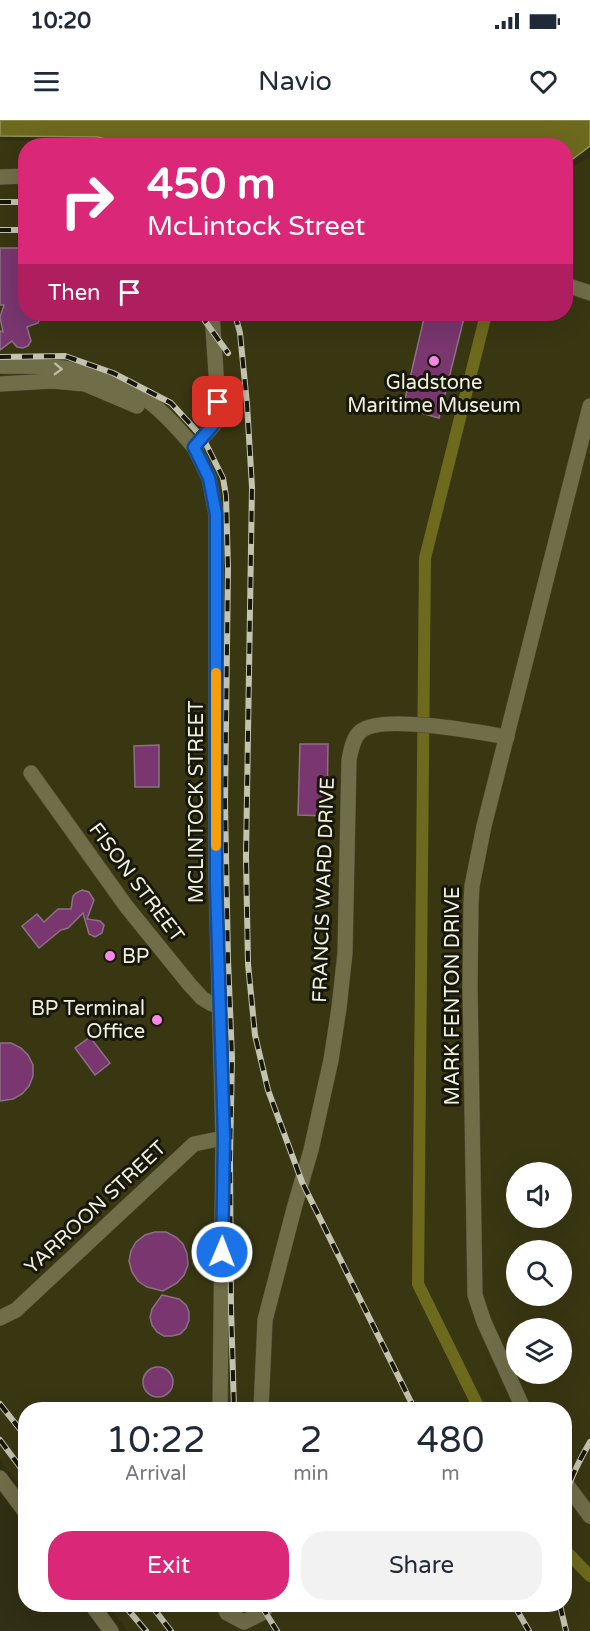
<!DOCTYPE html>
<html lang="en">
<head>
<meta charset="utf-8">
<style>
  :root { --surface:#fff; --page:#f2f2f3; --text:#1f2937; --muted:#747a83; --accent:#db2777 }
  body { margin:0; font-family:"Varela Round",sans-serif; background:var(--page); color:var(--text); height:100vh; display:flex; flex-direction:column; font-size:22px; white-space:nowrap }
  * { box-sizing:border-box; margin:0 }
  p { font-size:20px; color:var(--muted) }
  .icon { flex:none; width:33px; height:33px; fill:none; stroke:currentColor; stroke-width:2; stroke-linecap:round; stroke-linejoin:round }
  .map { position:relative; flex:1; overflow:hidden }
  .details { position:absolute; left:18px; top:1282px; width:554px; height:210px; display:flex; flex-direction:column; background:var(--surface); border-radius:24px; box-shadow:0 6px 24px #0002 }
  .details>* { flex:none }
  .hud { position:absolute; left:18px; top:18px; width:555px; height:183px; border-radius:24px; box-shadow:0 6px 24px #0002; background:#db2777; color:#fff; overflow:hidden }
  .buttons { position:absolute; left:506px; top:1042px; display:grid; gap:12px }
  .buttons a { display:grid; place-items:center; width:66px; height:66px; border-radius:50%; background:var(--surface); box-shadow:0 6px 24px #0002; font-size:30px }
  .pin { position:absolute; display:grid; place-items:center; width:51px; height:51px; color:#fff; margin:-26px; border-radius:12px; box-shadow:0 3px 9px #0006 }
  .me { position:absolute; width:66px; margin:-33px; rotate:1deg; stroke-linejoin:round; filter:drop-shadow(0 0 4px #0008) }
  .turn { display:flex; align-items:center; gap:21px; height:126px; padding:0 30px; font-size:27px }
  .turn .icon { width:78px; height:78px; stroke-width:2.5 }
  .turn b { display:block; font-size:42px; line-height:51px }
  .then { display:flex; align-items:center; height:57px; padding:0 30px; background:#0003; gap:12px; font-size:22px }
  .eta { display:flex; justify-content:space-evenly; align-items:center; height:102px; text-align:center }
  .eta b { font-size:36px; font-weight:600; line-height:42px }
  .button { display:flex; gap:12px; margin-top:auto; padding:12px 30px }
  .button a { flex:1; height:69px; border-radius:24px; background:var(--accent); color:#fff; font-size:24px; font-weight:600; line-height:69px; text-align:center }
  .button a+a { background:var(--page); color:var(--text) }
  .status { display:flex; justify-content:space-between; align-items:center; height:42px; padding:0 30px; background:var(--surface); direction:ltr }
  .status svg { height:16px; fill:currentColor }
  header { display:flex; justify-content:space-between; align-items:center; height:78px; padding:0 30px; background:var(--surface); font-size:27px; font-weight:600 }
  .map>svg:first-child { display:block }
  .built { fill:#393712; fill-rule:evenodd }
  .water { fill:#6d691d; stroke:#959258; stroke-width:1.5 }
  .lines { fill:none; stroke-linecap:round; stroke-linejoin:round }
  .canal { stroke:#6d691d; stroke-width:12 }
  .building { fill:#79366f; stroke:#8b7186; stroke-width:1.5 }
  .minor-casing { stroke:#4c4b31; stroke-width:16 }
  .minor { stroke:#706e49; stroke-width:15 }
  .rail-casing { stroke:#c4c3b0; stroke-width:6 }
  .rail { stroke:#18170b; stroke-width:4; stroke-dasharray:11; stroke-linecap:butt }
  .oneway { stroke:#bebda4 }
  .route-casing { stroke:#114b97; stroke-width:15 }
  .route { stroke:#1a73e8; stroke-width:10 }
  .slow { stroke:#f59e0b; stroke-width:10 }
  .poi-dot { fill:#f987e8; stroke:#18170b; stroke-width:2 }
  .labels { text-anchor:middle; stroke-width:6; stroke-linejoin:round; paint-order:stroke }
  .poi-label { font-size:20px; fill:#f2f1e1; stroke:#18170b }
  .street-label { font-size:20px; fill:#f2f1e1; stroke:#18170b }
</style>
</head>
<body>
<div class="status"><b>10:20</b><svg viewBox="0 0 49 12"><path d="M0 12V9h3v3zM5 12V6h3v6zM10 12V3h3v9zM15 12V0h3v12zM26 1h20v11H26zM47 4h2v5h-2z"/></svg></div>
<header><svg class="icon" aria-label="menu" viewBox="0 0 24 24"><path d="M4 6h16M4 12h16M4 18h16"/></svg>Navio<svg class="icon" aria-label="heart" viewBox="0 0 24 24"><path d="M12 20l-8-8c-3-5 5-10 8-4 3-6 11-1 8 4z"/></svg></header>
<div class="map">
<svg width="590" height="1511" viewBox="0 0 590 1511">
  <rect width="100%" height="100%" fill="#313014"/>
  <path class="built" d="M 97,19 L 120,25 L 26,26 L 26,194 L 566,194 L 566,60 L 575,45 L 590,38 L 590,1511 L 127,1511 L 108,1485 L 564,1485 L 564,1290 L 26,1290 L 25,1373 L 0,1339 L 0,21 ZM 516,1053 L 561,1053 L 561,1098 L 516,1098 ZM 516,1131 L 561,1131 L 561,1176 L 516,1176 ZM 516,1209 L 561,1209 L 561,1254 L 516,1254 Z"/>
  <path class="water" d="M 0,0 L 590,0 L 590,26 L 566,44 L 566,26 L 129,26 L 98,17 L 0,16 Z"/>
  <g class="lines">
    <g class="canal">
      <path d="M 480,1290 L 418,1164 L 425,438 L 486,194"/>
      <path d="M 564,1429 L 590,1456"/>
    </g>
  </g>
  <g class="building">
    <path d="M 0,128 L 26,128 L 26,194 L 42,194 L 38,203 L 27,207 L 31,221 L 28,226 L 23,228 L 17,227 L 12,221 L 0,230 L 0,211 L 3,212 L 0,197 L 4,185 L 0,185 Z"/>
    <path d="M 425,194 L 465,194 L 439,298 L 403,288 Z"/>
    <path d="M 300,624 L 328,624 L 327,696 L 298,695 Z"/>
    <path d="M 159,625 L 159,667 L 135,667 L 134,626 Z"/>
    <path d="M 82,770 L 89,772 L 94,780 L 87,799 L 100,801 L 104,805 L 102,813 L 95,817 L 89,814 L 83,793 L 68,808 L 61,810 L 39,828 L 22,806 L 37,794 L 44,802 L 58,789 L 71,789 L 73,776 L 76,773 Z"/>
    <path d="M 90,917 L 110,943 L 95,955 L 75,928 Z"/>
    <path d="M 0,923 L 11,923 L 21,928 L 28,935 L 33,945 L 33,956 L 29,966 L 22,974 L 13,979 L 0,981 Z"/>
    <path d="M 155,1112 L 166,1112 L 176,1117 L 183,1124 L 187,1134 L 188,1145 L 184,1155 L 177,1163 L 163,1171 L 147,1167 L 138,1161 L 132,1152 L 129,1141 L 131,1131 L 136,1122 L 145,1115 Z"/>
    <path d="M 162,1175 L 179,1179 L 186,1185 L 189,1192 L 189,1200 L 186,1208 L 180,1214 L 172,1216 L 164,1216 L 157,1212 L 152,1205 L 150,1197 L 152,1189 Z"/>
    <circle cx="158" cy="1262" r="15"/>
  </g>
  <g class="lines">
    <g class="minor-casing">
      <g id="minor">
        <path d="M 0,57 L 26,56"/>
        <path d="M 566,165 L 590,173"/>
        <path d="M 212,194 L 218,282 L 214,305 L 194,327 L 209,358 L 216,394 L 216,764 L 223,1018 L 220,1290"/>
        <path d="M 0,246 C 23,247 52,245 75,250 C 96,253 130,268 148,281 C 165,293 180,311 194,327"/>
        <path d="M 0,264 L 52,261 L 85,264 L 137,286"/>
        <path d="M 31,653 L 126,786 L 190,865 L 202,878 L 210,883 L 220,887"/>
        <path d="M 0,1198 L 16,1190 L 194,1024 L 223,1018"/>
        <path d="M 261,1290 L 265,1200 L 295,1085 L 311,1030 L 331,940 L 339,888 L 345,833 L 349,640 C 351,630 353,617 361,611 C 382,594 479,612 507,617"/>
        <path d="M 524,1290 L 484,1202 L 475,1175 L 470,867 L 471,784 L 472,766 L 484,706 L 590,286"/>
        <path d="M 0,1358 L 26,1393"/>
        <path d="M 564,1361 L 590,1396"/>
        <path d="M 92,1485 L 111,1511"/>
        <path d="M 223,1485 L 227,1493 L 244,1502 L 262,1493 L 268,1485"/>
      </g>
    </g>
    <use href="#minor" class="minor"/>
    <g class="rail-casing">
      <g id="rail">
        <path d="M 0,82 L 26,82"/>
        <path d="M 0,110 L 26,110"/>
        <path d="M 200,194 L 228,233"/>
        <path d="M 235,194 L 240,213 L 247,284 L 252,367 L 246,737 L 248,844 L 255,915 L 268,970 L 302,1062 L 415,1290"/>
        <path d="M 0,237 L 65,236 L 113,253 L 171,283 L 203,318 L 223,358 L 226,376 L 228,448 L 225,683 L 228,840 L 232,937 L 230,1038 L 231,1188 L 234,1290"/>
        <path d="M 0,1284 L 26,1317"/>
        <path d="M 0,1320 L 26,1355"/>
        <path d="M 564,1381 C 569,1360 579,1341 590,1322"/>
        <path d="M 124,1485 L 146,1511"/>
        <path d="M 151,1485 L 171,1511"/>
        <path d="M 261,1485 L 277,1511"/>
        <path d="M 514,1485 L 529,1511"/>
        <path d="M 560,1485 L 566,1511"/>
      </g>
    </g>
    <use href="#rail" class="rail"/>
  </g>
  <defs><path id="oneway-chevron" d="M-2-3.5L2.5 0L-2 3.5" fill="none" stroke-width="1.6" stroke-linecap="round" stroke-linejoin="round" transform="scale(1.5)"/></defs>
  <use class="oneway" href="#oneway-chevron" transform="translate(58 249) rotate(2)"/>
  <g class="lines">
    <g class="route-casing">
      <path id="route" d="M 218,282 L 213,305 L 194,327 L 209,358 L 216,394 L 216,764 L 224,1018 L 222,1132"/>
    </g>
    <use href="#route" class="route"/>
    <path class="slow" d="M 216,553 L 216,726"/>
  </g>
  <g class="poi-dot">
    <circle cx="434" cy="241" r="6"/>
    <circle cx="110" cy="836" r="6"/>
    <circle cx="157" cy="900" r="6"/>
  </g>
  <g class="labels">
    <g class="poi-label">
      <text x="434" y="269">Gladstone<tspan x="434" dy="23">Maritime Museum</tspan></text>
      <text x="122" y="843" text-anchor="start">BP</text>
      <text x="145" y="895" text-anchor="end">BP Terminal<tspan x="145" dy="23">Office</tspan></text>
    </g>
    <g class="street-label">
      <text transform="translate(196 682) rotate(-90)" y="7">MCLINTOCK STREET</text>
      <text transform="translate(137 762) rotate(53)" y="7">FISON STREET</text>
      <text transform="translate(323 770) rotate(-88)" y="7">FRANCIS WARD DRIVE</text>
      <text transform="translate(452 876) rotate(-90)" y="7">MARK FENTON DRIVE</text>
      <text transform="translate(95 1087) rotate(-43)" y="7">YARROON STREET</text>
    </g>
  </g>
</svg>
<div class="buttons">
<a><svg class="icon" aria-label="sound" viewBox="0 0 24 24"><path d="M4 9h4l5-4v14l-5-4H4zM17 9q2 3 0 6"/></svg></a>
<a><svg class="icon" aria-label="search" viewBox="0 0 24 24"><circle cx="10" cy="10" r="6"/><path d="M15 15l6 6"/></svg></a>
<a><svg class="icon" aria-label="layers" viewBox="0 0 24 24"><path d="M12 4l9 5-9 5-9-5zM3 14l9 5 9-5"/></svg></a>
</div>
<div class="pin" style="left:218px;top:282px;background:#d93025"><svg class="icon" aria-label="arrive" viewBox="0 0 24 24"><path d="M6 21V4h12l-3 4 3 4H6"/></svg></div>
<svg class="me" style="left:222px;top:1132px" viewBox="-20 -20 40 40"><circle r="17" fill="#1a73e8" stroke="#fff" stroke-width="3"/><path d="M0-11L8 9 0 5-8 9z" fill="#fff"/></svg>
<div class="hud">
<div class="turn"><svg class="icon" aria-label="right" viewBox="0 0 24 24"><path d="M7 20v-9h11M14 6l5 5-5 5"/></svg><div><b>450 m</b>McLintock Street</div></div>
<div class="then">Then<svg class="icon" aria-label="arrive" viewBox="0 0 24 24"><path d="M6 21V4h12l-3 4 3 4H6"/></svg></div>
</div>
<section class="details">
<div class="eta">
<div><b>10:22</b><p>Arrival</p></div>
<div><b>2</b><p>min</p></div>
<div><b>480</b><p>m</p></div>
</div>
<div class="button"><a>Exit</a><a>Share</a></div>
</section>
</div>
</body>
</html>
